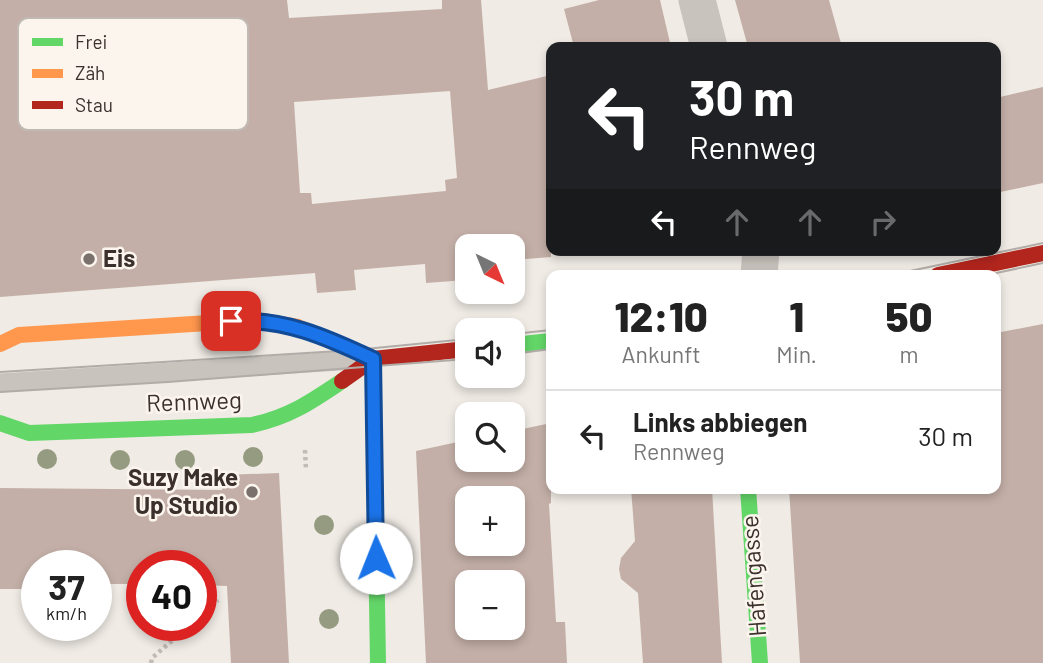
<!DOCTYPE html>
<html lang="de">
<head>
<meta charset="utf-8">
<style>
  :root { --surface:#fff; --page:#f2f2f2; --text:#222; --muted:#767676; --line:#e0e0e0 }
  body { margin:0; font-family:Barlow,sans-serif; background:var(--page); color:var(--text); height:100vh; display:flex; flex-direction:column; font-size:26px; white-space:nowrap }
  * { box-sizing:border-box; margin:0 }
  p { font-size:23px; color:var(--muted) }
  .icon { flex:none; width:38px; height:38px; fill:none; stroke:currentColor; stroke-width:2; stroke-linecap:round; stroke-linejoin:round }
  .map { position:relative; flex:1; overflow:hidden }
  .sheet { position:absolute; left:546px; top:270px; width:455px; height:224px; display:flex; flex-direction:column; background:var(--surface); border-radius:14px; box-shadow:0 4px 10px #0003 }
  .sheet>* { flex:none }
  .guide { position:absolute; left:546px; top:42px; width:455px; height:214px; border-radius:14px; box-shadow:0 4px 10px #0003; background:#202124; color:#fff; overflow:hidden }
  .needle { width:46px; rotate:137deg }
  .tools { position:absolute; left:455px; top:234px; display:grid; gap:14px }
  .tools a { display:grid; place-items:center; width:70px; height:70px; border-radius:14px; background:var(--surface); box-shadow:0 4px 10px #0003; font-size:35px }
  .speed { position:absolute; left:21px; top:550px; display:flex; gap:14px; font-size:35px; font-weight:700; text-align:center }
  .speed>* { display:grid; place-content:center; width:91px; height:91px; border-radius:50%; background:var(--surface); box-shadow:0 4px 10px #0003; line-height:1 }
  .speed small { font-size:18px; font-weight:400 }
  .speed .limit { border:10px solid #d22; background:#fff; color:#111 }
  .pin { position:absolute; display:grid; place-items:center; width:60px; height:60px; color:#fff; margin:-30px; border-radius:14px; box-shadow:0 4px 10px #0006 }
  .me { position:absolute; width:77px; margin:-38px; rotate:359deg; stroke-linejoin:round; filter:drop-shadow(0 0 5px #0008) }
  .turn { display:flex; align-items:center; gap:24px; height:147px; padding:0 28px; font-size:32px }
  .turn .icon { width:91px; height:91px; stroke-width:2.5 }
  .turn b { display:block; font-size:49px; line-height:60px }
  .lanes { display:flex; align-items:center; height:66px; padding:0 28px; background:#0003; justify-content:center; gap:35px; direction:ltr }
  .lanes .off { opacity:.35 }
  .eta { display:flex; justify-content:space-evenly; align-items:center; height:119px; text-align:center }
  .eta b { font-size:42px; font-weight:800; line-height:49px }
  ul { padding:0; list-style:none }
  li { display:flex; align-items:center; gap:21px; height:91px; padding:0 28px; border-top:2px solid var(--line) }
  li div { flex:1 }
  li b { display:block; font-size:26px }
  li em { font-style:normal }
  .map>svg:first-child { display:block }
  .building { fill:#c3afa7; fill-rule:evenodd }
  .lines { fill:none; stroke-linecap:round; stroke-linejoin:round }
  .path { stroke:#c2bbb6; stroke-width:4.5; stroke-dasharray:3.5 3.5; stroke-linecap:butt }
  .lane { stroke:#c9c3be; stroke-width:19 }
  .street { stroke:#c9c3be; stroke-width:37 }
  .fast { stroke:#63d668; stroke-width:16 }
  .slow { stroke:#ff974d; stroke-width:16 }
  .jam { stroke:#b3261e; stroke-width:16 }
  .tram { stroke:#b1aca8; stroke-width:2 }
  .tree { fill:#959b80 }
  .route-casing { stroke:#114b97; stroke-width:18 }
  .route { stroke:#1a73e8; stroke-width:12 }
  .poi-dot { fill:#7a716c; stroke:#fbf5ee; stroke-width:2.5 }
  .labels { text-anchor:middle; stroke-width:5; stroke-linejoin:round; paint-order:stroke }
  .poi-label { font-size:24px; font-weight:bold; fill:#3b302b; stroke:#fbf5ee; text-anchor:start }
  .street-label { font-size:24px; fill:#3b302b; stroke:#fbf5ee }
  .key { fill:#fbf5ee; stroke:#c1bab4; stroke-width:2 }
  .key-label { font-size:19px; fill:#3b302b }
</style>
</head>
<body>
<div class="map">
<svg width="1043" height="663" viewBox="0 0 1043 663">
  <rect width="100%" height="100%" fill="#f0ebe5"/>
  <g class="building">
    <path d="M 0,0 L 287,0 L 289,18 L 442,9 L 442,0 L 481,0 L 488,90 L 551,75 L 551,257 L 513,260 L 513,247 L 467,247 L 466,280 L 426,283 L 425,264 L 354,270 L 356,290 L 317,293 L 315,273 L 0,297 ZM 450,91 L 457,178 L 445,180 L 446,191 L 312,204 L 311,193 L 300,193 L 294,102 Z"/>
    <path d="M 599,0 L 660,0 L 671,47 L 574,47 L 564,9 Z"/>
    <path d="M 735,0 L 829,0 L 842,47 L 748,47 Z"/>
    <path d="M 1043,87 L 1043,183 L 996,193 L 996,98 Z"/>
    <path d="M 1043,324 L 1043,663 L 800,663 L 789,488 L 997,488 L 996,333 Z"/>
    <path d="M 551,423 L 551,503 L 549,504 L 556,622 L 565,622 L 567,663 L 426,663 L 416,451 L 467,440 L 467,460 L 513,460 L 513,431 ZM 467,499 L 513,499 L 513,544 L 467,544 ZM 467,583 L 513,583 L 513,628 L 467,628 Z"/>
    <path d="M 279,473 L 289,663 L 231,663 L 227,586 L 201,585 L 201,565 L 142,565 L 142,584 L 96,584 L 96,565 L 37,565 L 37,589 L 0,589 L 0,488 L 222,490 L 222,475 Z"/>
    <path d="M 631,488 L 712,488 L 722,663 L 643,663 L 638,593 L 621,579 L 619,569 L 621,558 L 635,541 Z"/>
  </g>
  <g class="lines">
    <g class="path">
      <path d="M 305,450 L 306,470"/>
      <path d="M 201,615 L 218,600"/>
      <path d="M 151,663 L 152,658 L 190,625"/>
    </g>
    <path class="lane" d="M 0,383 L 355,360"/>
    <g class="street">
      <path d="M 697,0 L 709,47"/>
      <path d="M 759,275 L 761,250"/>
    </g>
    <g class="fast">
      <path d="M 513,345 L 551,341"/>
      <path d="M 373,359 L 378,663"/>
      <path d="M 0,423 L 29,433 L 252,425 C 289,417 311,402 342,381"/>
      <path d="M 748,488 L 760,663"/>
    </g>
    <path class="slow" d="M 0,344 L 19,335 L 256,320 L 298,327 L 373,359"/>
    <g class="jam">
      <path d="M 938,275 L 1043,253"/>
      <path d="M 342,381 L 373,359 L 467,349"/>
    </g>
    <g class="tram">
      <path d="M 891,275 L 1043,243"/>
      <path d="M 987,275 L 1043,263"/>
      <path d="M 513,334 L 551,330"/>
      <path d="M 513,354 L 551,349"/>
      <path d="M 0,372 L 355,350 L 467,339"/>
      <path d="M 0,392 L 168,382 L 467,359"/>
    </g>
  </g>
  <g class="tree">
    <circle cx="253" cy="457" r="10"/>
    <circle cx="47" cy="459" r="10"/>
    <circle cx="120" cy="460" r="10"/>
    <circle cx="185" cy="460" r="10"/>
    <circle cx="324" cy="525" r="10"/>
    <circle cx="329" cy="619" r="10"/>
  </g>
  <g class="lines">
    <g class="route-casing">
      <path id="route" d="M 231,321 C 284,318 326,337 373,359 L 376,558"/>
    </g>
    <use href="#route" class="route"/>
  </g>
  <g class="poi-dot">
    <circle cx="89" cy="259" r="7"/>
    <circle cx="252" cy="492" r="7"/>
  </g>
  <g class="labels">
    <g class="poi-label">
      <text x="103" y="267">Eis</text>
      <text x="238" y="486" text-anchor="end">Suzy Make<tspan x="238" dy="28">Up Studio</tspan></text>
    </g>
    <g class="street-label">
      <text transform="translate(194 402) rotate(-2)" y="8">Rennweg</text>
      <text transform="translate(754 576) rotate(-94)" y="8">Hafengasse</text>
    </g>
  </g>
  <rect x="18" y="18" width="230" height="112" rx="10" class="key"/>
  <rect x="32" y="38" width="31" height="8" fill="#63d668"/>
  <rect x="32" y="69" width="31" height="9" fill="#ff974d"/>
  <rect x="32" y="101" width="31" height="8" fill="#b3261e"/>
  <g class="key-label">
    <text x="75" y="49">Frei</text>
    <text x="75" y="80">Zäh</text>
    <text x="75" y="112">Stau</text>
  </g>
</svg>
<div class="tools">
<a><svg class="needle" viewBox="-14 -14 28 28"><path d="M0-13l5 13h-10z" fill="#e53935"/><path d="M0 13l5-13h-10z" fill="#767676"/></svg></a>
<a><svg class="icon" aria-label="sound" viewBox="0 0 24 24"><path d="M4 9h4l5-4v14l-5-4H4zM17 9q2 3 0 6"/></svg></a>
<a><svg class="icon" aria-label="search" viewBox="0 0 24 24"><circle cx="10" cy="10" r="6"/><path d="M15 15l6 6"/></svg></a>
<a>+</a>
<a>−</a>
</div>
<div class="speed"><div>37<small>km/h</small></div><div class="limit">40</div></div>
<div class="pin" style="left:231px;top:321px;background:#d93025"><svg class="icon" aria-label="arrive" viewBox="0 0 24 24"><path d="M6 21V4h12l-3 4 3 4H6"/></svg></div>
<svg class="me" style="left:376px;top:558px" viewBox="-20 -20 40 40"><circle r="19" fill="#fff"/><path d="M0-13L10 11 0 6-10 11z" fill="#1a73e8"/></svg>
<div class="guide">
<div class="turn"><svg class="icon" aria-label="left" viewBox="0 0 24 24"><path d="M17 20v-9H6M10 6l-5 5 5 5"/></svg><div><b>30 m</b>Rennweg</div></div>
<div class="lanes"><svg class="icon" aria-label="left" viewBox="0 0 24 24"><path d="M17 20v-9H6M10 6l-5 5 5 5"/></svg><svg class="icon off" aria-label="ahead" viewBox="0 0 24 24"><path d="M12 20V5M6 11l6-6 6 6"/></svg><svg class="icon off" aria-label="ahead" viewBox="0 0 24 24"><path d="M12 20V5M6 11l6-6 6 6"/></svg><svg class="icon off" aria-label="right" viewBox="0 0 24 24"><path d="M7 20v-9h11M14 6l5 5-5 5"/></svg></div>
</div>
<section class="sheet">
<div class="eta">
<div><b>12:10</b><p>Ankunft</p></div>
<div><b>1</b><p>Min.</p></div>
<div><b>50</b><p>m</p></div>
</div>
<ul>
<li><svg class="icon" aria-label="left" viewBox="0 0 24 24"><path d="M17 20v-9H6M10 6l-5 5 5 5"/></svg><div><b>Links abbiegen</b><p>Rennweg</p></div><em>30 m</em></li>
</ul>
</section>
</div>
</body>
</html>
